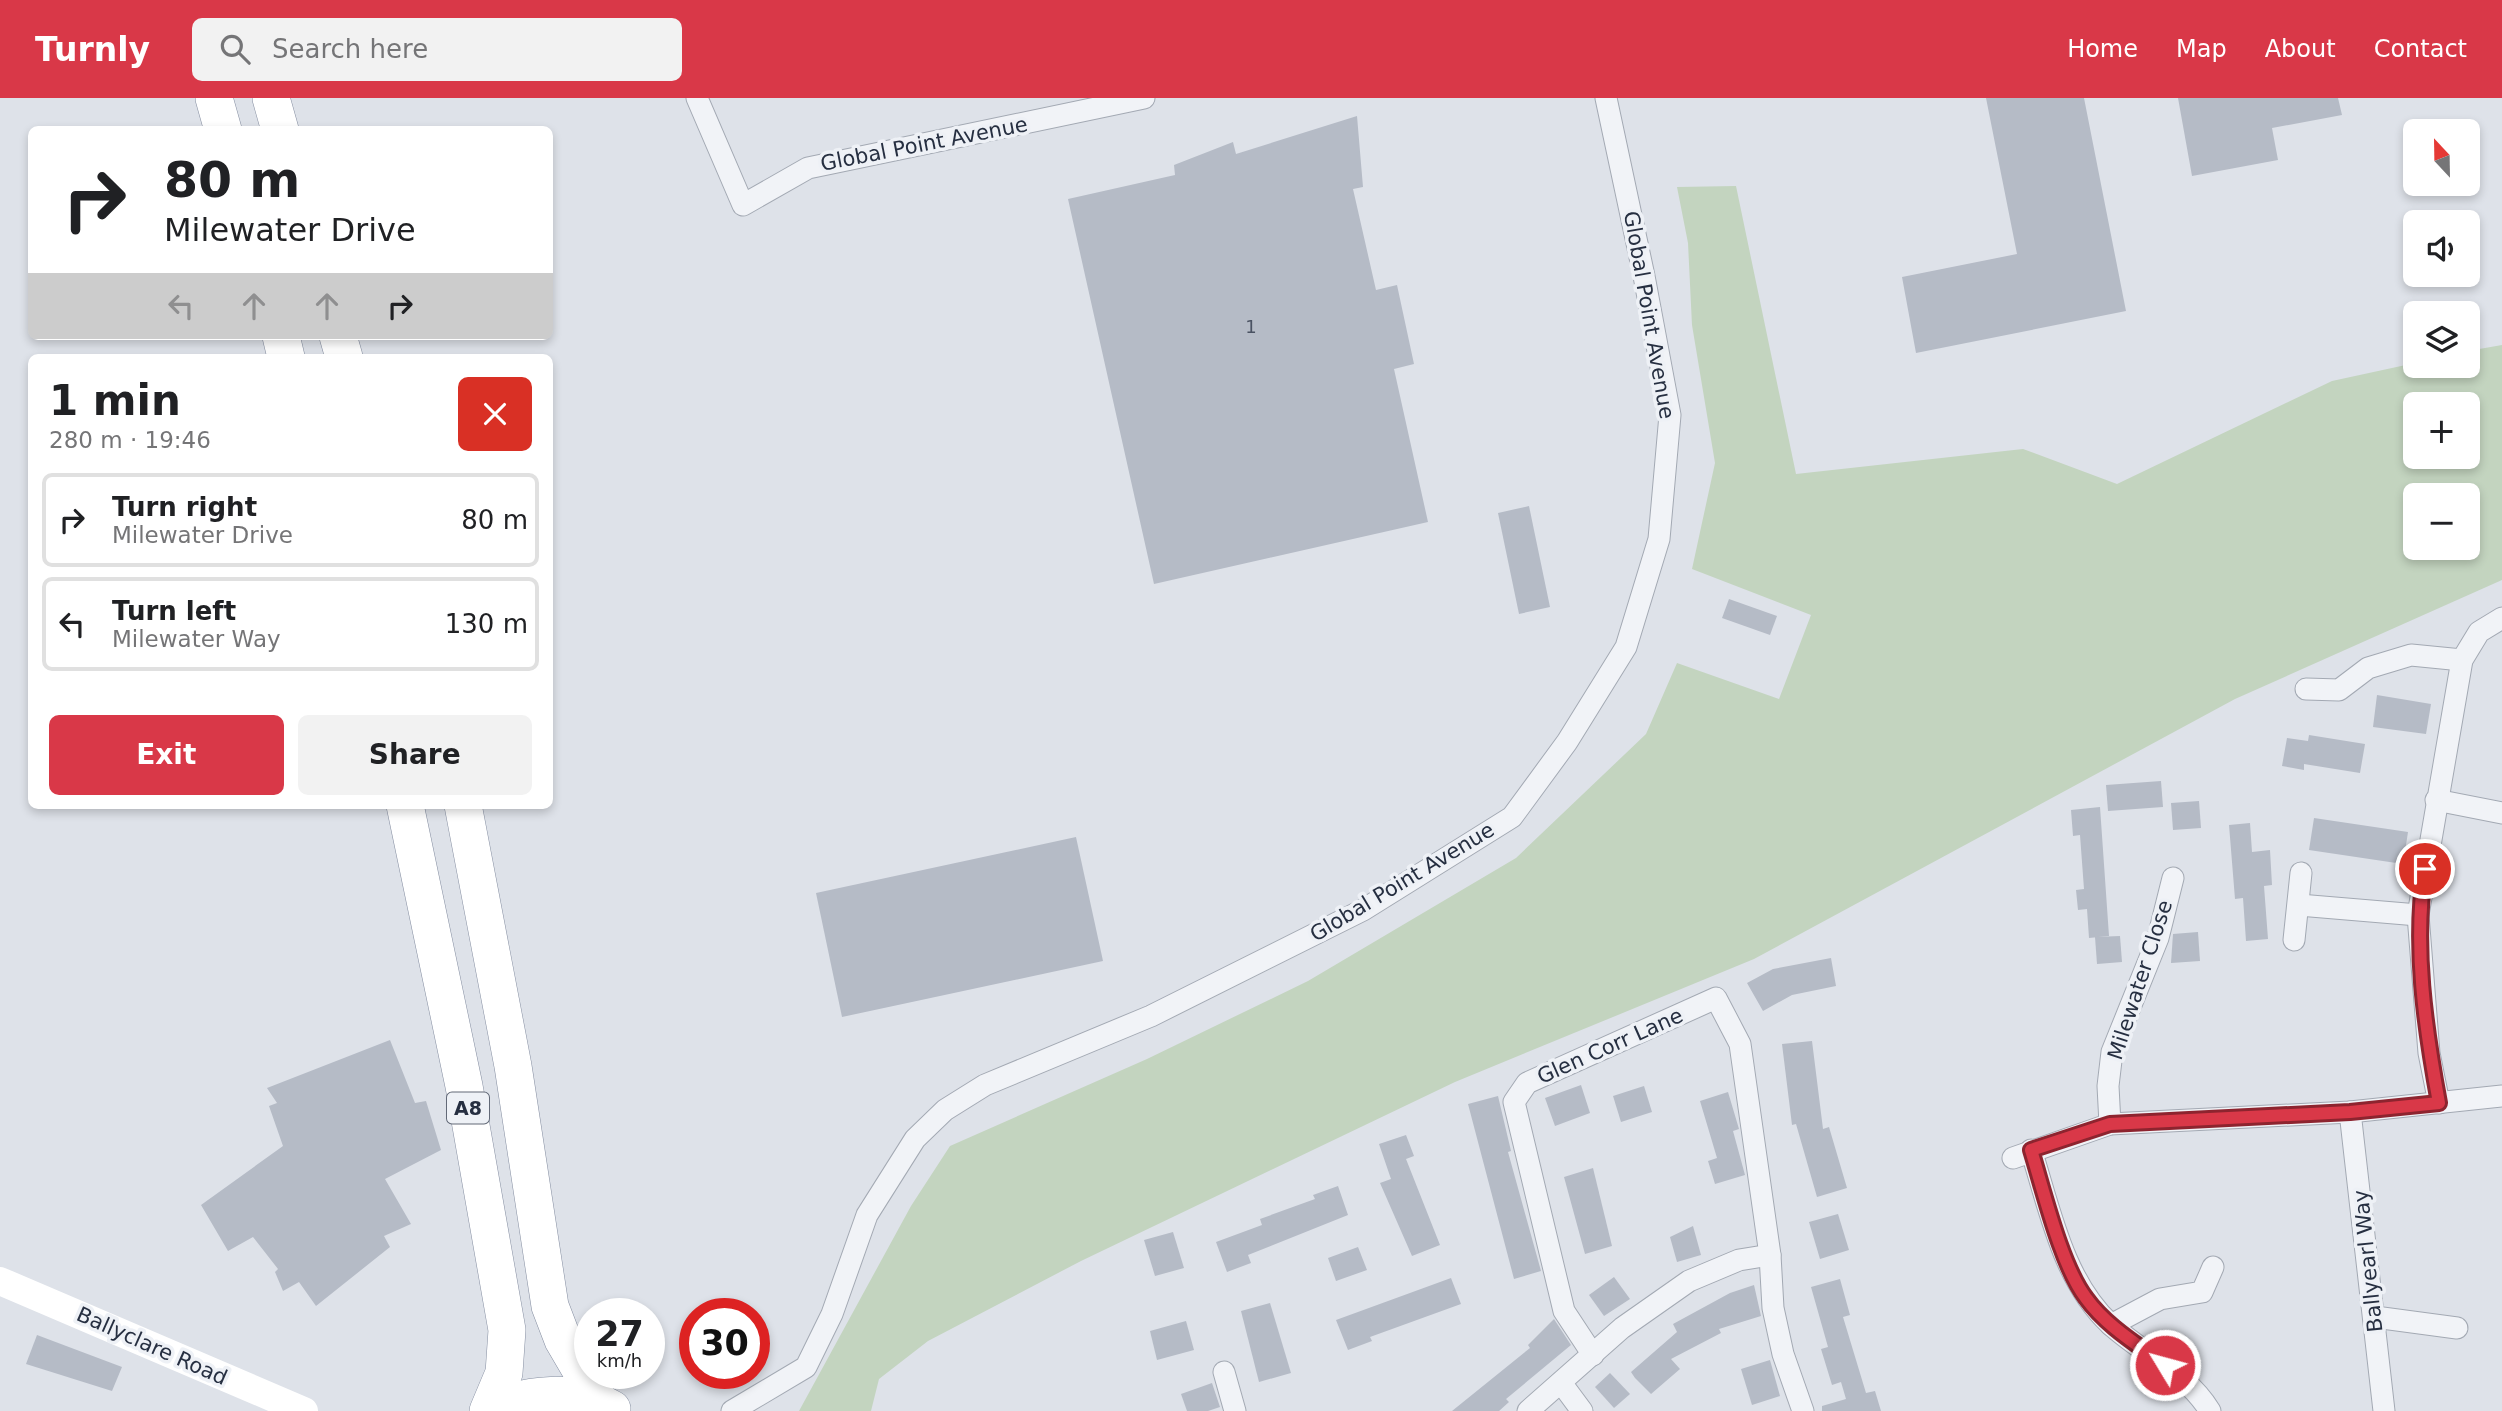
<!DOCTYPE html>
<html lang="en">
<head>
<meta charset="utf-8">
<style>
  :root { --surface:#fff; --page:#f2f2f2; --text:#202124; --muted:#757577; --line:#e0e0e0; --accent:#d93848 }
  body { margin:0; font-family:"DejaVu Sans",sans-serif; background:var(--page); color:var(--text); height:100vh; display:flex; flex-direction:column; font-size:26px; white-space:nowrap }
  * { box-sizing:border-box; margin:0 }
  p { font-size:23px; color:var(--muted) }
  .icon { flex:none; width:38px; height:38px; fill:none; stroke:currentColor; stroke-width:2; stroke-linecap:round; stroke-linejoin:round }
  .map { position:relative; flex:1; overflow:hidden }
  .panel { position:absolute; left:28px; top:256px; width:525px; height:455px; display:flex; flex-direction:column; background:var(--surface); border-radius:10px; box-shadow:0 4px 10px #0003 }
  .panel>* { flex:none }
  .hud { position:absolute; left:28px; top:28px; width:525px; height:214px; border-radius:10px; box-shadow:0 4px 10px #0003; background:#fff; color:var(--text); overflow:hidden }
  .needle { width:46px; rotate:338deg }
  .fabs { position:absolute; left:2403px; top:21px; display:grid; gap:14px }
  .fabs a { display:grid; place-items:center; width:77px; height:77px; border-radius:10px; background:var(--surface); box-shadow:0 4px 10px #0003; font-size:35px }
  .speed { position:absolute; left:574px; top:1200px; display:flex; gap:14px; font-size:35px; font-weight:700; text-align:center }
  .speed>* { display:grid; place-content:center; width:91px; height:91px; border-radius:50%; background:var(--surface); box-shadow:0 4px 10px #0003; line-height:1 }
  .speed small { font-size:18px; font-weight:400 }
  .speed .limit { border:10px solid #d22; background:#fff; color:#111 }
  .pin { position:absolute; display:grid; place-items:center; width:60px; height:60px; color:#fff; margin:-30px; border:4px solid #fff; border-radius:50%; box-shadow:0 2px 7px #0007 }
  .me { position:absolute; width:77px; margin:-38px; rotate:307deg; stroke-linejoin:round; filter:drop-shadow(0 0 5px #0008) }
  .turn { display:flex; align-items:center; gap:24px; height:147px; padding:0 21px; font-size:32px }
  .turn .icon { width:91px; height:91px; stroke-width:2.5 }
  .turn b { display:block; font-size:49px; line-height:60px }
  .lanes { display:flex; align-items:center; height:66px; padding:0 21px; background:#0003; justify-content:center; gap:35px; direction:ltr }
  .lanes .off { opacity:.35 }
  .round { display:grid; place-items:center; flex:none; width:74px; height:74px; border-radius:10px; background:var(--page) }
  .overview { display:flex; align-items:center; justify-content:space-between; height:119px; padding:0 21px }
  h1 { font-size:42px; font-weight:700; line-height:52px }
  .cta { display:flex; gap:14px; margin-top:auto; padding:14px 21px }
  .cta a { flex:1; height:80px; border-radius:10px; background:var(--accent); color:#fff; font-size:28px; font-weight:700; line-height:80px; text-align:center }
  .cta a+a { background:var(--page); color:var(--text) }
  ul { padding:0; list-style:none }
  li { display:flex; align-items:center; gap:21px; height:94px; margin:0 14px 10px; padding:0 7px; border:4px solid var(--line); border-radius:10px }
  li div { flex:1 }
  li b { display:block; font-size:26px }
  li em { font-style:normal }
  header { display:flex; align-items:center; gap:42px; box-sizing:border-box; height:98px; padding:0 35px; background:var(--accent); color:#fff }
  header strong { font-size:33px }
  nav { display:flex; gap:38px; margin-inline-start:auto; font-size:24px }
  .search { width:490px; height:63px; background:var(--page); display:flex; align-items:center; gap:18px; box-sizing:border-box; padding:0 24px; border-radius:10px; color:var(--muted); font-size:26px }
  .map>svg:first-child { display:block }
  .green { fill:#c3d4bf; fill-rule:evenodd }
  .building { fill:#b5bbc6 }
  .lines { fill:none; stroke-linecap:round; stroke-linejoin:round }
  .street-casing { stroke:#a3a9b3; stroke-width:23 }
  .highway-casing { stroke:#858ea1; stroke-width:38 }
  .street { stroke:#f1f3f7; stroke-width:21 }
  .secondary { stroke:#fff; stroke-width:28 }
  .highway { stroke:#fff; stroke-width:37 }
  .route-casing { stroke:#8d242f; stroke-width:18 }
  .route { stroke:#d93848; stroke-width:12 }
  .labels { text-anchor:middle; stroke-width:7; stroke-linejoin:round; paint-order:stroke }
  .number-label { font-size:18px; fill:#4a5262 }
  .shield { fill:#eef1f6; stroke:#626977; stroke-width:2 }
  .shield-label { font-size:19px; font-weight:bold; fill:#262f41 }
  .street-label { font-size:21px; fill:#262f41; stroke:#eef1f6 }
</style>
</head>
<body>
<header>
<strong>Turnly</strong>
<div class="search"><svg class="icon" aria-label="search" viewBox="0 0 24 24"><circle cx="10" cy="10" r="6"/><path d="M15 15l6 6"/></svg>Search here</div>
<nav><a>Home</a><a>Map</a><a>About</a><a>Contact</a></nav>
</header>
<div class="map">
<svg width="2502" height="1313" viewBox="0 0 2502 1313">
  <rect width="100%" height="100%" fill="#dee2e9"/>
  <path class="green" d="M 1736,88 L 1796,376 L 2023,351 L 2117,386 L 2332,283 L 2415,265 L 2415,268 L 2468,268 L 2468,253 L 2502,247 L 2502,482 L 2235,601 L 1754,861 L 1455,984 L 1081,1163 L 928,1243 L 879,1281 L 871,1313 L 799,1313 L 911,1108 L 950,1048 L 1147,961 L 1308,883 L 1516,760 L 1646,636 L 1677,565 L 1779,601 L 1811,517 L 1692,471 L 1715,365 L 1692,227 L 1688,145 L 1677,89 ZM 2415,306 L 2468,306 L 2468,359 L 2415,359 ZM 2415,397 L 2468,397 L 2468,450 L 2415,450 Z"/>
  <g class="building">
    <path d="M 1986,0 L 2084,0 L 2126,213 L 1916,255 L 1902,179 L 2017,156 Z"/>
    <path d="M 2178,0 L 2338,0 L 2342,17 L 2272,30 L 2278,62 L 2192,78 Z"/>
    <path d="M 1357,18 L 1363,89 L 1353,91 L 1376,192 L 1397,187 L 1414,266 L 1394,271 L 1428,424 L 1154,486 L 1068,101 L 1175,77 L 1174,67 L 1233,44 L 1236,56 Z"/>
    <path d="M 1529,408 L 1550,509 L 1519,516 L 1498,415 Z"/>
    <path d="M 1729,501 L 1777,518 L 1770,537 L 1722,520 Z"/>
    <path d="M 2377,597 L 2431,606 L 2426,636 L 2373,629 Z"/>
    <path d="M 2309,637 L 2365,646 L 2360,675 L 2304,666 L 2304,672 L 2282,668 L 2287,640 L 2308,643 Z"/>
    <path d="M 2161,683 L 2163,709 L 2108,713 L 2106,687 Z"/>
    <path d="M 2199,703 L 2201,730 L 2173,732 L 2171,705 Z"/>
    <path d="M 2100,709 L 2109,838 L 2089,840 L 2087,811 L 2078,812 L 2076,792 L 2084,791 L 2080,737 L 2073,738 L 2071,712 Z"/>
    <path d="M 2314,720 L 2408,734 L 2403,766 L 2309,752 Z"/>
    <path d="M 2250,725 L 2252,754 L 2270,752 L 2272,787 L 2264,788 L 2268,841 L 2246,843 L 2243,800 L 2235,801 L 2229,727 Z"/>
    <path d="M 1076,739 L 1103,863 L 842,919 L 816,795 Z"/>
    <path d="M 2198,834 L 2200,863 L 2171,865 L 2173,836 Z"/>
    <path d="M 2120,838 L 2122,864 L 2097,866 L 2095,839 Z"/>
    <path d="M 1831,860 L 1836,888 L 1792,897 L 1763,913 L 1747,885 L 1773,871 Z"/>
    <path d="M 390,942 L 415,1005 L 426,1003 L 441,1052 L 385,1081 L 411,1126 L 384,1138 L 390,1149 L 316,1208 L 299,1184 L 283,1193 L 275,1174 L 278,1171 L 253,1139 L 228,1153 L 201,1107 L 283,1048 L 269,1008 L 277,1005 L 267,990 Z"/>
    <path d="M 1812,943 L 1823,1031 L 1829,1029 L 1847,1090 L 1817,1099 L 1796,1026 L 1792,1027 L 1782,946 Z"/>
    <path d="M 1581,987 L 1590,1015 L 1555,1028 L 1545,1000 Z"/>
    <path d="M 1644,988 L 1652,1014 L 1621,1024 L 1613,998 Z"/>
    <path d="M 1728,994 L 1739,1031 L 1733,1033 L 1745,1077 L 1715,1086 L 1708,1063 L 1717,1060 L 1700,1003 Z"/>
    <path d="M 1498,998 L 1511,1053 L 1508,1054 L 1541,1173 L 1514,1181 L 1468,1006 Z"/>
    <path d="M 1406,1037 L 1414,1058 L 1406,1061 L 1440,1147 L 1412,1158 L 1380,1085 L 1391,1081 L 1379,1046 Z"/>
    <path d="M 1593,1070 L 1612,1148 L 1585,1156 L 1564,1079 Z"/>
    <path d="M 1338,1088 L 1348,1117 L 1248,1157 L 1251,1165 L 1227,1174 L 1216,1144 L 1262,1127 L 1260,1121 L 1315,1101 L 1313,1097 Z"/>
    <path d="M 1838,1116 L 1849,1152 L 1820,1161 L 1809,1124 Z"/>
    <path d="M 1693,1128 L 1701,1157 L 1677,1164 L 1670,1139 Z"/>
    <path d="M 1173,1134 L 1184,1170 L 1155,1178 L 1144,1142 Z"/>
    <path d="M 1358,1149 L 1367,1172 L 1336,1183 L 1328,1160 Z"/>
    <path d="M 1614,1179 L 1630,1201 L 1604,1218 L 1589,1197 Z"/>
    <path d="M 1451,1180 L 1461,1206 L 1370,1239 L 1372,1243 L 1348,1252 L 1336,1222 Z"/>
    <path d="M 1840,1181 L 1850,1217 L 1843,1219 L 1866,1295 L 1875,1293 L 1881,1313 L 1822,1313 L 1822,1308 L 1846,1301 L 1841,1284 L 1832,1287 L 1821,1251 L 1828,1249 L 1811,1189 Z"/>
    <path d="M 1754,1187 L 1761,1218 L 1719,1231 L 1721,1235 L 1671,1261 L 1680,1271 L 1651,1296 L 1635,1280 L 1631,1274 L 1677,1234 L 1673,1226 L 1730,1195 Z"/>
    <path d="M 1270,1205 L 1291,1275 L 1259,1284 L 1241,1213 Z"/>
    <path d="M 1554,1221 L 1571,1247 L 1506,1301 L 1509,1304 L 1499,1313 L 1452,1313 L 1530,1250 L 1528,1247 Z"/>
    <path d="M 1186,1223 L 1194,1252 L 1157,1262 L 1150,1233 Z"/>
    <path d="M 37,1237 L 122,1269 L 112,1293 L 26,1266 Z"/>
    <path d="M 1770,1262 L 1780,1298 L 1752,1307 L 1741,1271 Z"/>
    <path d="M 1610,1275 L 1630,1296 L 1614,1310 L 1595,1289 Z"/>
    <path d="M 1212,1285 L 1220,1309 L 1208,1313 L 1187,1313 L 1181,1296 Z"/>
  </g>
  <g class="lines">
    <g class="street-casing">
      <g id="street">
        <path d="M 697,0 L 743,107 L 808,70 L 1144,0"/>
        <path d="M 2306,591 L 2339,592 L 2368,570 L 2411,557 L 2462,562"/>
        <path d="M 2436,702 L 2502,715"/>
        <path d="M 2299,807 L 2418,817"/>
        <path d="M 2294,842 L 2301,775"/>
        <path d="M 2439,1005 L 2429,955 L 2418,817 L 2462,562 L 2479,534 L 2502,520"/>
        <path d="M 2350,1014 L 2384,1313"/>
        <path d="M 2110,1026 L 2108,988 L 2112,954 L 2158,840 L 2173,780"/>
        <path d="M 2031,1052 C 2050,1112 2063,1182 2110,1226 C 2144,1257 2185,1273 2210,1313"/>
        <path d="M 2013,1060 L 2110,1026 L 2350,1014 L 2502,998"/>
        <path d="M 2375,1219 L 2457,1230"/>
        <path d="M 2111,1227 L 2160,1201 L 2202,1194 L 2213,1169"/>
        <path d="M 1593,1257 L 1564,1213 L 1514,1004 L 1527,985 L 1716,900 L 1740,946 L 1770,1157 L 1773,1210 L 1783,1256 L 1803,1313"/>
        <path d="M 1224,1274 L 1235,1313"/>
        <path d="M 1562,1286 L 1582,1313"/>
        <path d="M 732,1313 L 806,1269 L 832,1216 L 867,1117 L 915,1041 L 945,1012 L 985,987 L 1151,918 L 1363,812 L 1512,719 L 1567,644 L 1626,549 L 1659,441 L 1670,317 L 1644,178 L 1606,0"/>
        <path d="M 1528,1313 L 1622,1230 L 1689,1183 L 1739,1162 L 1770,1157"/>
      </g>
    </g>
    <g class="highway-casing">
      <g id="highway">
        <path d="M 214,0 L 223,32"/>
        <path d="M 271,0 L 280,32"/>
        <path d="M 281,238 L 286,259"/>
        <path d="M 338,238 L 344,259"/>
        <path d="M 405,707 L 464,988 L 507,1232 L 504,1275 L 488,1313"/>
        <path d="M 463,707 L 513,968 L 550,1208 L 563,1242 L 600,1305"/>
        <path d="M 490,1313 C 526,1294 576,1291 612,1311"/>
      </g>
    </g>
    <use href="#street" class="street"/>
    <path class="secondary" d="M 0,1183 L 304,1313"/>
    <use href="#highway" class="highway"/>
  </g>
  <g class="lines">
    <g class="route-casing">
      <path id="route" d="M 2165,1267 C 2138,1247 2106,1228 2086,1200 C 2061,1167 2044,1094 2031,1052 L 2110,1026 L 2350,1014 L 2439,1005 C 2425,929 2413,847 2425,771"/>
    </g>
    <use href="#route" class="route"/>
  </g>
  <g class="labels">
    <g class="number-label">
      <text x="1251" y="235">1</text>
    </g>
    <rect class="shield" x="447" y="994.5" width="42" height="31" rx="5"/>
    <g class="shield-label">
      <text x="468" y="1017">A8</text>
    </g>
    <g class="street-label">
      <text transform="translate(924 46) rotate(-11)" y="7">Global Point Avenue</text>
      <text transform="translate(1649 217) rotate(80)" y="7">Global Point Avenue</text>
      <text transform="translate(1402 784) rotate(-31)" y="7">Global Point Avenue</text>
      <text transform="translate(2140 882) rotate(-72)" y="7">Milewater Close</text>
      <text transform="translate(1610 948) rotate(-24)" y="7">Glen Corr Lane</text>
      <text transform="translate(2368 1163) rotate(-96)" y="7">Ballyearl Way</text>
      <text transform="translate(152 1248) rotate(24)" y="7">Ballyclare Road</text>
    </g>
  </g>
</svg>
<div class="fabs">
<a><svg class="needle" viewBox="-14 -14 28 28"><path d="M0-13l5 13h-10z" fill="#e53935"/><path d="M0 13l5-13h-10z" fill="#757577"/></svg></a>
<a><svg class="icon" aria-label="sound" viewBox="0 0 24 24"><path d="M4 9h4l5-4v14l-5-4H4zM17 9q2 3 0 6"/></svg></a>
<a><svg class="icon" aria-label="layers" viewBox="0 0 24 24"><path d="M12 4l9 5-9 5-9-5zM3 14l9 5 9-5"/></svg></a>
<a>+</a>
<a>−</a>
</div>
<div class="speed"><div>27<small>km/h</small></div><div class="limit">30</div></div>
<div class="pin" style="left:2425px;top:771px;background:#d93025"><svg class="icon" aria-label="arrive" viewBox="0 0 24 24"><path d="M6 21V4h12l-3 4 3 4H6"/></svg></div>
<svg class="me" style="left:2165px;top:1267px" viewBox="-20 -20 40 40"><circle r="17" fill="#d93848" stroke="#fff" stroke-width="3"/><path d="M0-11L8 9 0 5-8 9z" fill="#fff"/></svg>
<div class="hud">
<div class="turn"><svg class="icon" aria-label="right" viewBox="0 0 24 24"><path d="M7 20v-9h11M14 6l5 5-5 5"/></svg><div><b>80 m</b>Milewater Drive</div></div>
<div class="lanes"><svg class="icon off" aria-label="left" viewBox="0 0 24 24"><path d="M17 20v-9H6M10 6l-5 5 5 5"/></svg><svg class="icon off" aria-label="ahead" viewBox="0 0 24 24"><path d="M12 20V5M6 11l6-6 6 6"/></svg><svg class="icon off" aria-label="ahead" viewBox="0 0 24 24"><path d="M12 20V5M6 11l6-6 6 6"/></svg><svg class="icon" aria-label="right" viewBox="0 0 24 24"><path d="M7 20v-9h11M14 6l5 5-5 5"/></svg></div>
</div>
<section class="panel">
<div class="overview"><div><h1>1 min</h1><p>280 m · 19:46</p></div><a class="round" style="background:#d93025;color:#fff"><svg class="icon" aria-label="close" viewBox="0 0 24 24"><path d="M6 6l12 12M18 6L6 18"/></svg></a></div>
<ul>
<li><svg class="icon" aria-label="right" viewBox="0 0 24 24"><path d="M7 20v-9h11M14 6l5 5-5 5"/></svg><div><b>Turn right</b><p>Milewater Drive</p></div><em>80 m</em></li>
<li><svg class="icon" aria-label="left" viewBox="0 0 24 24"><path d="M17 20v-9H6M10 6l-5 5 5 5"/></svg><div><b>Turn left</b><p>Milewater Way</p></div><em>130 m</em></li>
</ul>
<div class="cta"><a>Exit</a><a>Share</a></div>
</section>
</div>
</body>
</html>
